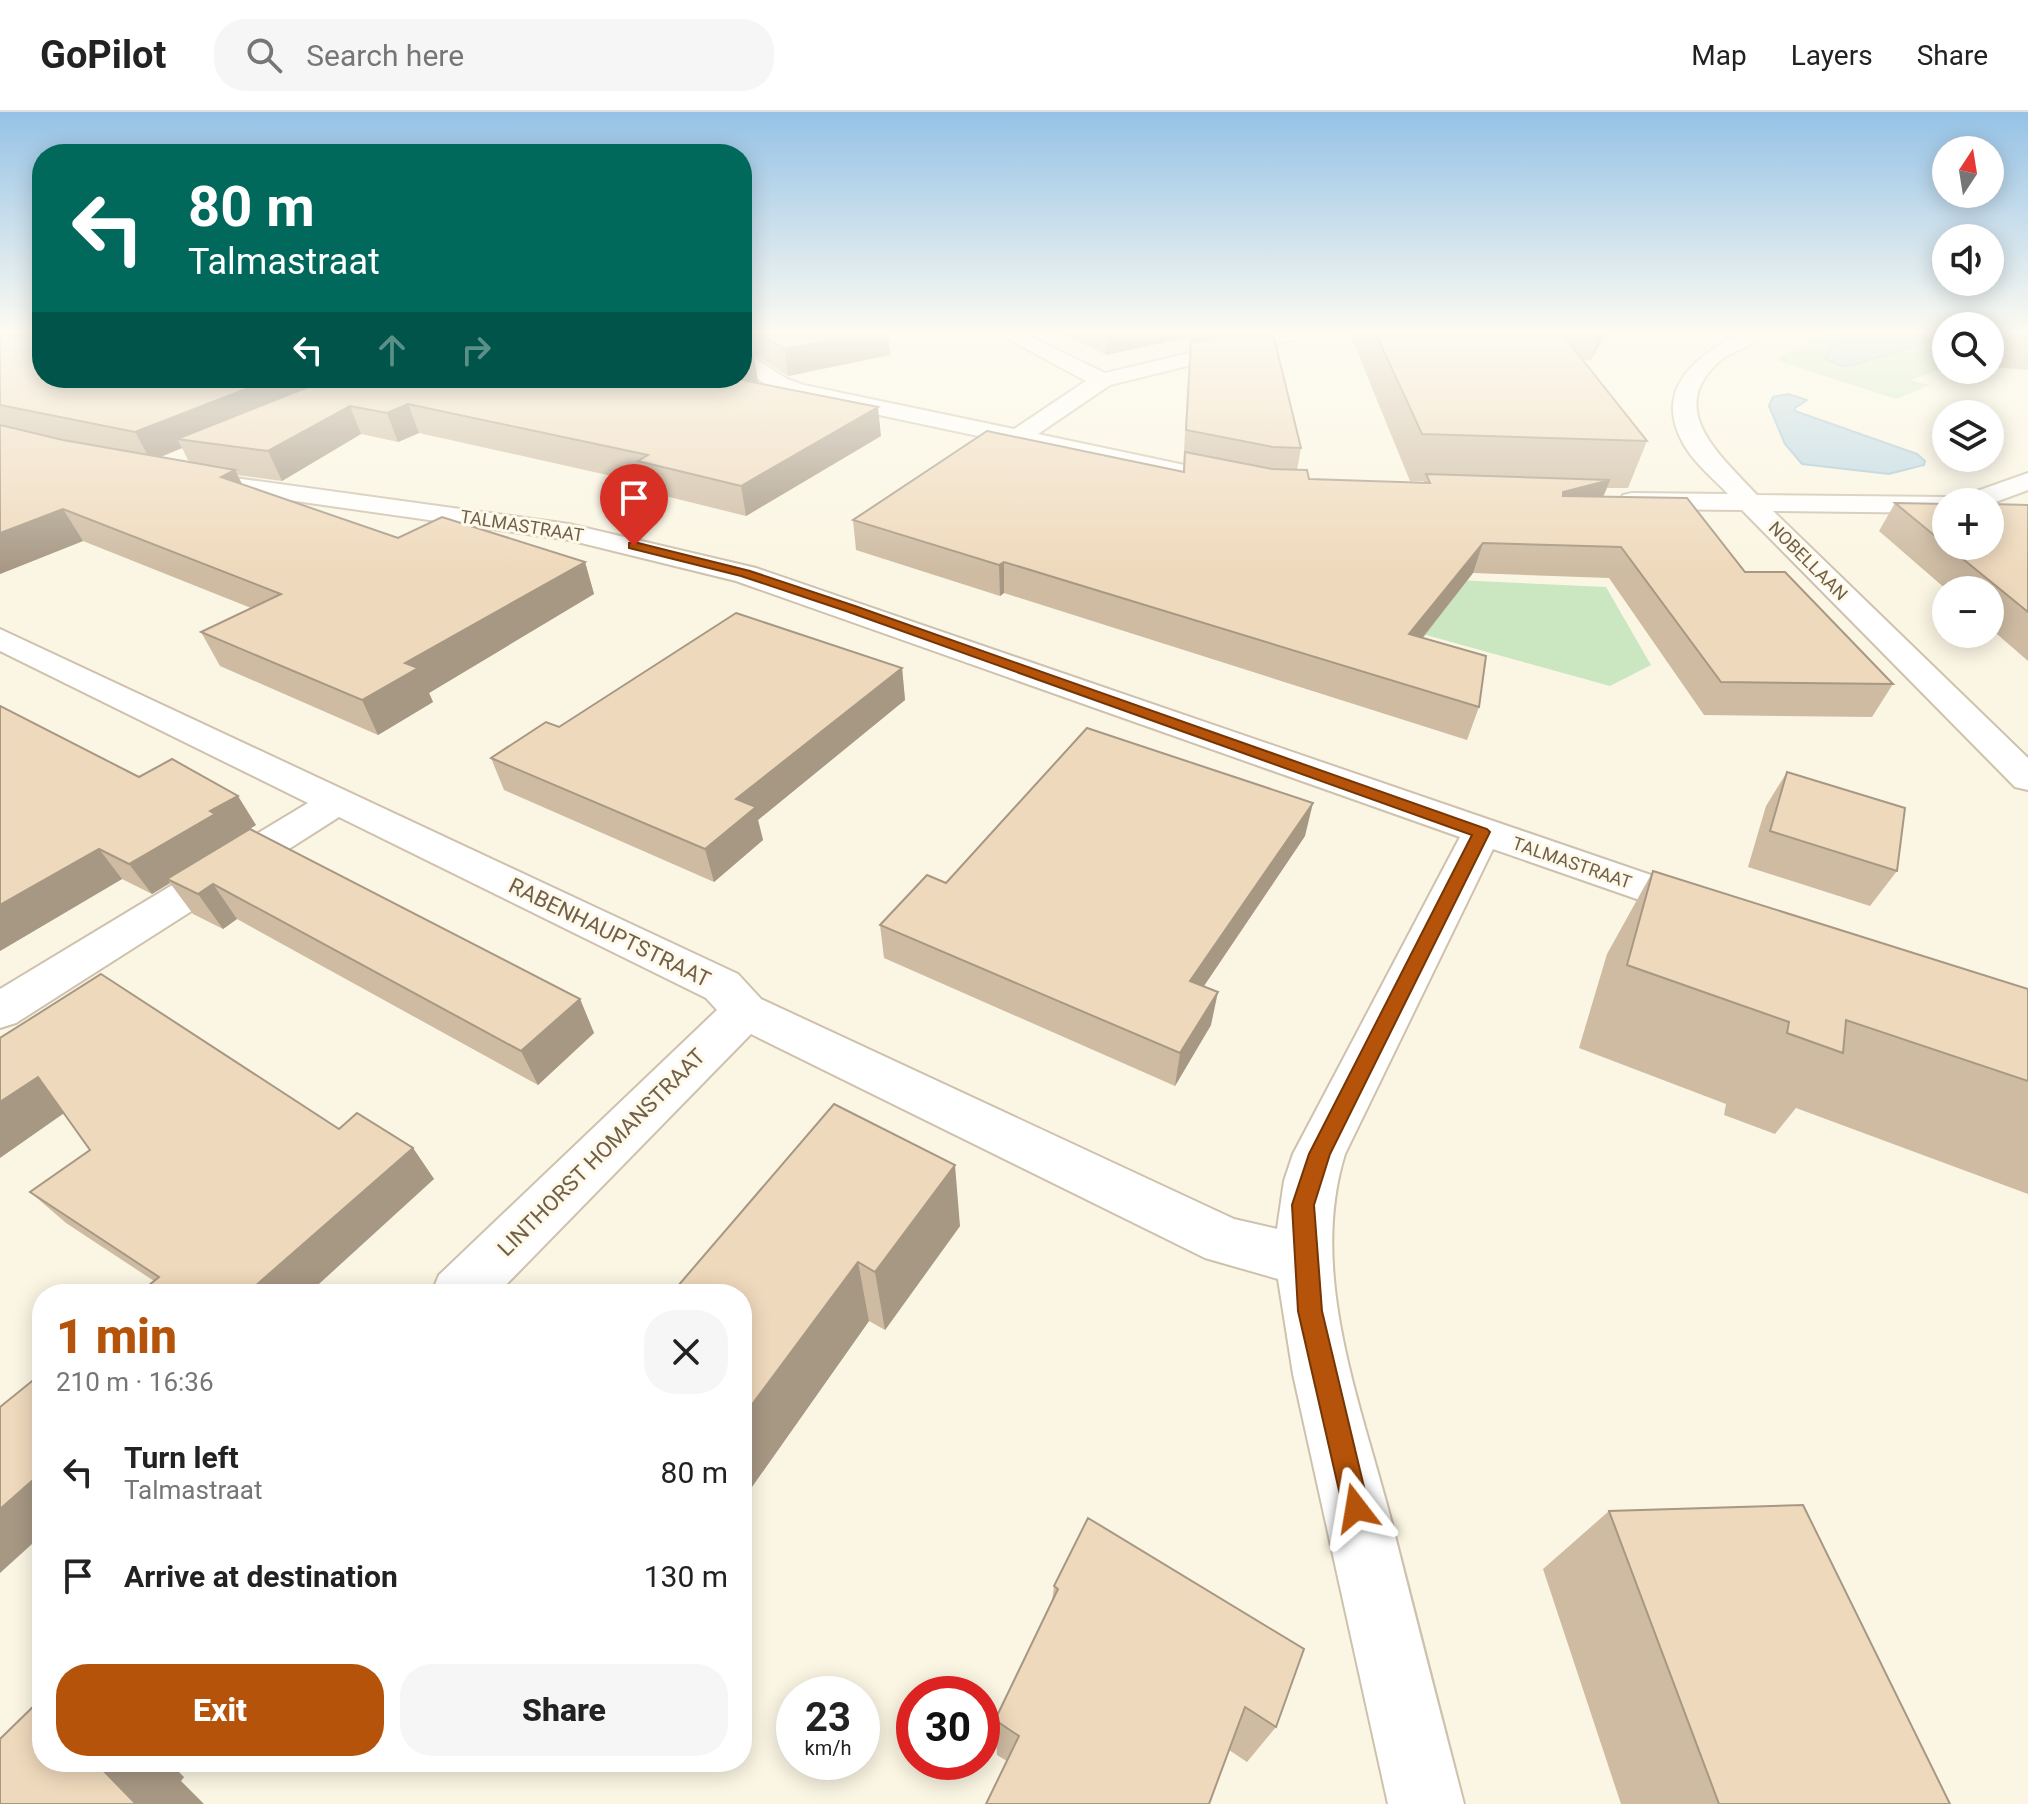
<!DOCTYPE html>
<html lang="en">
<head>
<meta charset="utf-8">
<style>
  :root { --surface:#fff; --page:#f6f6f6; --text:#222; --muted:#767676; --line:#e0e0e0; --accent:#b45309 }
  body { margin:0; font-family:Roboto,sans-serif; background:var(--page); color:var(--text); height:100vh; display:flex; flex-direction:column; font-size:30px; white-space:nowrap }
  * { box-sizing:border-box; margin:0 }
  p { font-size:26px; color:var(--muted) }
  .icon { flex:none; width:44px; height:44px; fill:none; stroke:currentColor; stroke-width:2; stroke-linecap:round; stroke-linejoin:round }
  .map { position:relative; flex:1; overflow:hidden }
  .side { position:absolute; left:32px; top:1172px; width:720px; height:488px; display:flex; flex-direction:column; background:var(--surface); border-radius:32px; box-shadow:0 4px 20px #0003 }
  .side>* { flex:none }
  .top-card { position:absolute; left:32px; top:32px; width:720px; height:244px; border-radius:32px; box-shadow:0 4px 20px #0003; background:#00695c; color:#fff; overflow:hidden }
  .needle { width:52px; rotate:12deg }
  .buttons { position:absolute; left:1932px; top:24px; display:grid; gap:16px }
  .buttons a { display:grid; place-items:center; width:72px; height:72px; border-radius:50%; background:var(--surface); box-shadow:0 4px 20px #0003; font-size:40px }
  .speed { position:absolute; left:776px; top:1564px; display:flex; gap:16px; font-size:40px; font-weight:700; text-align:center }
  .speed>* { display:grid; place-content:center; width:104px; height:104px; border-radius:50%; background:var(--surface); box-shadow:0 4px 20px #0003; line-height:1 }
  .speed small { font-size:20px; font-weight:400 }
  .speed .limit { border:12px solid #d22; background:#fff; color:#111 }
  .pin { position:absolute; display:grid; place-items:center; width:68px; height:68px; color:#fff; margin:-82px -34px; border-radius:50% 50% 50% 0; rotate:-45deg; box-shadow:0 0 8px #0007 }
  .pin .icon { rotate:45deg }
  .me { position:absolute; width:88px; margin:-44px; rotate:346deg; stroke-linejoin:round; filter:drop-shadow(0 0 6px #0008) }
  .turn { display:flex; align-items:center; gap:28px; height:168px; padding:0 24px; font-size:36px }
  .turn .icon { width:104px; height:104px; stroke-width:2.5 }
  .turn b { display:block; font-size:56px; line-height:68px }
  .lanes { display:flex; align-items:center; height:76px; padding:0 24px; background:#0003; justify-content:center; gap:40px; direction:ltr }
  .lanes .off { opacity:.35 }
  .round { display:grid; place-items:center; flex:none; width:84px; height:84px; border-radius:32px; background:var(--page) }
  .headline { display:flex; align-items:center; justify-content:space-between; height:136px; padding:0 24px }
  h1 { font-size:48px; font-weight:800; line-height:60px; color:var(--accent) }
  .button { display:flex; gap:16px; margin-top:auto; padding:16px 24px }
  .button a { flex:1; height:92px; border-radius:32px; background:var(--accent); color:#fff; font-size:32px; font-weight:800; line-height:92px; text-align:center }
  .button a+a { background:var(--page); color:var(--text) }
  ul { padding:0; list-style:none }
  li { display:flex; align-items:center; gap:24px; height:104px; padding:0 24px }
  li div { flex:1 }
  li b { display:block; font-size:30px }
  li em { font-style:normal }
  header { display:flex; align-items:center; gap:48px; box-sizing:border-box; height:112px; padding:0 40px; background:var(--surface); border-bottom:2px solid var(--line) }
  header strong { font-size:38px }
  nav { display:flex; gap:44px; margin-inline-start:auto; font-size:28px }
  .search { width:560px; height:72px; background:var(--page); display:flex; align-items:center; gap:20px; box-sizing:border-box; padding:0 28px; border-radius:32px; color:var(--muted); font-size:30px }
  .map>svg:first-child { display:block }
  .green { fill:#cbe7c2 }
  .water { fill:#b9d6e3; stroke:#a0c3d4; stroke-width:2 }
  .lines { fill:none; stroke-linecap:round; stroke-linejoin:round }
  .minor-casing { stroke:#cec1ad; stroke-width:4 }
  .minor { fill:#fff; fill-rule:evenodd }
  .wall { fill:#cebba2; fill-rule:evenodd }
  .shaded-wall { fill:#a79884 }
  .building { fill:#efd9bc; stroke:#a79884; stroke-width:2 }
  .route { fill:#b45309; stroke:#753606; stroke-width:2 }
  .labels { text-anchor:middle; stroke-width:6; stroke-linejoin:round; paint-order:stroke }
  .far-street-label { font-size:18px; fill:#715f4a; stroke:#fef9e9 }
  .street-label { font-size:22px; fill:#715f4a; stroke:#fef9e9 }
</style>
</head>
<body>
<header>
<strong>GoPilot</strong>
<div class="search"><svg class="icon" aria-label="search" viewBox="0 0 24 24"><circle cx="10" cy="10" r="6"/><path d="M15 15l6 6"/></svg>Search here</div>
<nav><a>Map</a><a>Layers</a><a>Share</a></nav>
</header>
<div class="map">
<svg width="2028" height="1692" viewBox="0 0 2028 1692">
  <rect width="100%" height="100%" fill="#fbf6e3"/>
  <g class="green">
    <path d="M 1820,222 L 1852,222 L 1839,227 L 1853,253 L 1946,224 L 1946,255 L 1911,268 L 1929,273 L 1896,287 L 1776,248 Z"/>
    <path d="M 1181,455 L 1606,475 L 1651,553 L 1610,574 Z"/>
  </g>
  <g class="water">
    <path d="M 1852,222 L 1946,222 L 1946,224 L 1853,253 L 1842,254 L 1825,247 L 1830,235 Z"/>
    <path d="M 1788,282 L 1807,288 L 1795,296 L 1795,299 L 1917,342 L 1925,349 L 1924,353 L 1889,362 L 1802,352 L 1785,332 L 1769,294 L 1773,285 Z"/>
  </g>
  <g class="lines">
    <g class="minor-casing">
      <g id="minor">
        <path d="M 999,222 L 1024,222 L 1105,261 L 1270,222 L 1304,222 L 1301,226 L 1110,273 L 1038,322 L 1194,355 L 1198,360 L 1185,368 L 790,284 L 771,277 L 742,254 L 742,238 L 787,267 L 804,273 L 1014,317 L 1086,269 Z"/>
        <path d="M 1739,222 L 1764,222 C 1754,235 1734,238 1721,248 C 1663,297 1721,344 1757,383 L 1946,385 L 1957,390 L 1946,390 L 1946,401 L 1773,399 L 2028,646 L 2028,678 L 2015,675 L 1742,398 L 1632,397 L 1623,395 L 1619,389 L 1623,383 L 1632,381 L 1728,382 C 1714,367 1693,350 1683,331 C 1653,277 1696,244 1739,222 Z"/>
        <path d="M 2028,361 L 2028,378 L 1990,392 L 1959,390 L 1963,384 Z"/>
        <path d="M 206,362 L 569,412 L 756,456 L 1715,785 L 1721,795 L 1715,805 L 1700,809 L 1493,737 L 1345,1042 C 1308,1160 1360,1289 1390,1404 C 1414,1500 1439,1596 1464,1692 L 1388,1692 L 1293,1262 L 1278,1167 L 1205,1146 L 751,922 L 497,1182 L 431,1182 L 439,1163 L 717,898 L 706,886 L 339,705 L 16,911 L 0,916 L 0,877 L 308,691 L 0,539 L 0,517 L 738,862 L 761,887 L 1234,1107 L 1277,1117 L 1284,1069 L 1293,1042 L 1460,725 L 736,469 L 569,428 L 197,375 L 193,370 Z"/>
      </g>
    </g>
    <use href="#minor" class="minor"/>
  </g>
  <g class="wall">
    <path d="M 0,222 L 42,266 L 742,266 L 742,222 L 888,222 L 890,243 L 788,264 L 750,240 L 758,270 L 756,271 L 881,324 L 746,404 L 645,379 L 643,371 L 419,321 L 398,330 L 361,322 L 282,369 L 237,363 L 242,372 L 398,426 L 585,450 L 594,482 L 429,581 L 433,590 L 378,623 L 220,554 L 201,520 L 251,496 L 83,429 L 0,462 ZM 182,336 L 189,350 L 160,345 Z"/>
    <path d="M 1062,222 L 1273,222 L 1301,336 L 1297,358 L 1309,367 L 1424,371 L 1424,369 L 1410,369 L 1350,222 L 1606,222 L 1591,248 L 1583,248 L 1647,329 L 1628,376 L 1607,376 L 1603,385 L 1745,460 L 1893,572 L 1872,605 L 1704,603 L 1609,466 L 1473,461 L 1423,526 L 1479,595 L 1467,628 L 1004,481 L 1000,484 L 856,438 L 853,408 L 1183,359 L 1190,225 L 1106,243 Z"/>
    <path d="M 1990,222 L 2028,222 L 2028,258 L 1990,255 Z"/>
    <path d="M 1895,391 L 1946,392 L 1946,434 L 1990,434 L 2028,393 L 2028,549 L 1990,516 L 1990,478 L 1947,478 L 1879,419 Z"/>
    <path d="M 902,556 L 905,588 L 758,708 L 763,728 L 714,770 L 504,678 L 491,646 L 559,615 Z"/>
    <path d="M 1787,660 L 1897,759 L 1870,794 L 1748,755 L 1766,694 Z"/>
    <path d="M 139,665 L 256,713 L 250,717 L 580,887 L 594,921 L 538,973 L 237,807 L 223,817 L 193,802 L 170,771 L 152,782 L 122,767 L 0,839 Z"/>
    <path d="M 1305,724 L 1204,874 L 1211,913 L 1175,974 L 884,846 L 880,813 L 946,771 Z"/>
    <path d="M 1653,759 L 2028,877 L 2028,1082 L 1796,996 L 1775,1022 L 1724,1003 L 1726,992 L 1579,936 L 1607,842 Z"/>
    <path d="M 0,926 L 413,1036 L 434,1067 L 154,1169 L 66,1111 L 30,1080 L 90,1038 L 64,1001 Z"/>
    <path d="M 834,992 L 960,1114 L 885,1218 L 869,1209 L 742,1389 Z"/>
    <path d="M 1609,1399 L 1950,1692 L 1621,1692 L 1543,1457 Z"/>
    <path d="M 1054,1474 L 1276,1615 L 1247,1650 L 1229,1638 L 1007,1649 L 997,1643 L 995,1608 L 1052,1490 Z"/>
  </g>
  <g class="shaded-wall">
    <path d="M 864,222 L 888,222 L 890,243 L 788,264 L 785,237 Z"/>
    <path d="M 1107,222 L 1190,222 L 1190,225 L 1106,243 Z"/>
    <path d="M 1191,222 L 1258,222 L 1189,238 Z"/>
    <path d="M 1600,222 L 1606,222 L 1591,248 Z"/>
    <path d="M 754,243 L 758,270 L 692,284 L 689,266 L 742,266 L 742,246 Z"/>
    <path d="M 274,266 L 354,266 L 177,327 L 182,336 L 151,349 L 135,320 Z"/>
    <path d="M 408,292 L 419,321 L 398,330 L 387,301 Z"/>
    <path d="M 350,294 L 361,322 L 282,369 L 268,339 Z"/>
    <path d="M 878,295 L 881,324 L 746,404 L 741,374 Z"/>
    <path d="M 235,358 L 250,388 L 221,365 Z"/>
    <path d="M 1610,368 L 1598,397 L 1552,409 L 1563,380 Z"/>
    <path d="M 63,397 L 83,429 L 0,462 L 0,421 Z"/>
    <path d="M 1483,431 L 1473,461 L 1400,554 L 1409,522 Z"/>
    <path d="M 585,450 L 594,482 L 429,581 L 433,590 L 378,623 L 362,588 L 405,551 Z"/>
    <path d="M 1004,450 L 1004,481 L 1000,484 L 999,453 Z"/>
    <path d="M 902,556 L 905,588 L 758,708 L 763,728 L 714,770 L 705,737 L 736,687 Z"/>
    <path d="M 238,684 L 256,713 L 167,767 L 170,771 L 152,782 L 129,752 L 210,699 Z"/>
    <path d="M 1313,691 L 1305,724 L 1185,902 L 1190,869 Z"/>
    <path d="M 99,737 L 122,767 L 0,839 L 0,793 Z"/>
    <path d="M 213,772 L 237,807 L 223,817 L 198,782 Z"/>
    <path d="M 1218,880 L 1211,913 L 1175,974 L 1180,941 Z"/>
    <path d="M 580,887 L 594,921 L 538,973 L 521,939 Z"/>
    <path d="M 38,965 L 70,997 L 0,1046 L 0,990 Z"/>
    <path d="M 413,1036 L 434,1067 L 308,1182 L 246,1182 Z"/>
    <path d="M 955,1053 L 960,1114 L 885,1218 L 875,1160 Z"/>
    <path d="M 858,1150 L 869,1209 L 742,1389 L 742,1306 Z"/>
    <path d="M 42,1360 L 42,1423 L 0,1461 L 0,1397 Z"/>
    <path d="M 95,1650 L 169,1650 L 184,1665 L 181,1669 L 204,1692 L 136,1692 Z"/>
  </g>
  <g class="building">
    <path d="M 0,222 L 42,222 L 42,266 L 274,266 L 135,320 L 0,293 Z"/>
    <path d="M 758,222 L 864,222 L 785,237 Z"/>
    <path d="M 1230,222 L 1273,222 L 1301,336 L 1273,335 L 1186,318 L 1191,231 Z"/>
    <path d="M 1376,222 L 1562,222 L 1647,329 L 1422,322 Z"/>
    <path d="M 742,234 L 754,243 L 742,246 Z"/>
    <path d="M 331,266 L 732,266 L 878,295 L 741,374 L 638,349 L 648,343 L 408,292 L 387,301 L 350,294 L 268,339 L 177,327 Z"/>
    <path d="M 0,313 L 63,328 L 235,358 L 221,365 L 398,426 L 442,405 L 585,450 L 405,551 L 418,556 L 362,588 L 201,520 L 281,482 L 63,397 L 0,421 Z"/>
    <path d="M 987,319 L 1184,360 L 1185,340 L 1272,357 L 1307,358 L 1309,367 L 1430,371 L 1426,362 L 1610,368 L 1563,380 L 1563,384 L 1687,386 L 1745,460 L 1785,460 L 1893,572 L 1721,570 L 1621,435 L 1483,431 L 1409,522 L 1486,544 L 1479,595 L 1004,450 L 999,453 L 853,408 Z"/>
    <path d="M 1895,391 L 1946,392 L 1946,433 Z"/>
    <path d="M 1990,392 L 2028,393 L 2028,500 L 1947,434 L 1990,434 Z"/>
    <path d="M 736,501 L 902,556 L 736,687 L 756,695 L 705,737 L 491,646 L 546,610 L 559,615 Z"/>
    <path d="M 0,594 L 139,665 L 172,647 L 238,684 L 210,699 L 215,702 L 129,752 L 99,737 L 0,793 Z"/>
    <path d="M 1087,616 L 1313,691 L 1190,869 L 1218,880 L 1180,941 L 880,813 L 927,763 L 946,771 Z"/>
    <path d="M 1787,660 L 1905,696 L 1897,759 L 1770,719 Z"/>
    <path d="M 250,717 L 580,887 L 521,939 L 213,772 L 198,782 L 167,767 Z"/>
    <path d="M 1653,759 L 2028,877 L 2028,969 L 1846,908 L 1843,941 L 1787,921 L 1789,910 L 1627,853 Z"/>
    <path d="M 101,862 L 339,1017 L 357,1001 L 413,1036 L 246,1182 L 138,1182 L 159,1165 L 30,1080 L 90,1038 L 38,965 L 0,990 L 0,926 Z"/>
    <path d="M 834,992 L 955,1053 L 875,1160 L 858,1150 L 742,1306 L 742,1182 L 671,1182 Z"/>
    <path d="M 42,1261 L 42,1360 L 0,1397 L 0,1295 Z"/>
    <path d="M 1803,1393 L 1950,1692 L 1719,1692 L 1609,1399 Z"/>
    <path d="M 1088,1406 L 1304,1537 L 1276,1615 L 1245,1595 L 1209,1692 L 986,1692 L 1019,1624 L 995,1608 L 1058,1477 L 1054,1474 Z"/>
    <path d="M 41,1587 L 42,1588 L 42,1650 L 95,1650 L 136,1692 L 0,1692 L 0,1627 Z"/>
  </g>
  <linearGradient id="sky" x2="0" y2="1"><stop stop-color="#95c2e6"/><stop offset="0.48" stop-color="#fdfbf2"/><stop offset="1" stop-color="#fdfbf2" stop-opacity="0"/></linearGradient>
  <rect width="2028" height="459" fill="url(#sky)"/>
  <path class="route" d="M 634,430 L 750,459 L 855,494 L 1487,717 L 1490,720 L 1330,1042 L 1314,1093 L 1322,1199 L 1369,1396 L 1365,1405 L 1356,1409 L 1347,1405 L 1343,1396 L 1298,1199 L 1292,1093 L 1309,1042 L 1472,723 L 846,499 L 741,464 L 629,436 L 629,431 Z"/>
  <g class="labels">
    <g class="far-street-label">
      <text transform="translate(522 414) rotate(9)" y="6">TALMASTRAAT</text>
      <text transform="translate(1808 449) rotate(45)" y="6">NOBELLAAN</text>
      <text transform="translate(1572 751) rotate(19)" y="6">TALMASTRAAT</text>
    </g>
    <g class="street-label">
      <text transform="translate(610 820) rotate(26)" y="8">RABENHAUPTSTRAAT</text>
      <text transform="translate(601 1040) rotate(-45)" y="8">LINTHORST HOMANSTRAAT</text>
    </g>
  </g>
</svg>
<div class="buttons">
<a><svg class="needle" viewBox="-14 -14 28 28"><path d="M0-13l5 13h-10z" fill="#e53935"/><path d="M0 13l5-13h-10z" fill="#767676"/></svg></a>
<a><svg class="icon" aria-label="sound" viewBox="0 0 24 24"><path d="M4 9h4l5-4v14l-5-4H4zM17 9q2 3 0 6"/></svg></a>
<a><svg class="icon" aria-label="search" viewBox="0 0 24 24"><circle cx="10" cy="10" r="6"/><path d="M15 15l6 6"/></svg></a>
<a><svg class="icon" aria-label="layers" viewBox="0 0 24 24"><path d="M12 4l9 5-9 5-9-5zM3 14l9 5 9-5"/></svg></a>
<a>+</a>
<a>−</a>
</div>
<div class="speed"><div>23<small>km/h</small></div><div class="limit">30</div></div>
<div class="pin" style="left:634px;top:434px;background:#d93025"><svg class="icon" aria-label="arrive" viewBox="0 0 24 24"><path d="M6 21V4h12l-3 4 3 4H6"/></svg></div>
<svg class="me" style="left:1356px;top:1396px" viewBox="-20 -20 40 40"><path d="M0-17L14 15 0 8-14 15z" fill="#b45309" stroke="#fff" stroke-width="4"/></svg>
<div class="top-card">
<div class="turn"><svg class="icon" aria-label="left" viewBox="0 0 24 24"><path d="M17 20v-9H6M10 6l-5 5 5 5"/></svg><div><b>80 m</b>Talmastraat</div></div>
<div class="lanes"><svg class="icon" aria-label="left" viewBox="0 0 24 24"><path d="M17 20v-9H6M10 6l-5 5 5 5"/></svg><svg class="icon off" aria-label="ahead" viewBox="0 0 24 24"><path d="M12 20V5M6 11l6-6 6 6"/></svg><svg class="icon off" aria-label="right" viewBox="0 0 24 24"><path d="M7 20v-9h11M14 6l5 5-5 5"/></svg></div>
</div>
<section class="side">
<div class="headline"><div><h1>1 min</h1><p>210 m · 16:36</p></div><a class="round"><svg class="icon" aria-label="close" viewBox="0 0 24 24"><path d="M6 6l12 12M18 6L6 18"/></svg></a></div>
<ul>
<li><svg class="icon" aria-label="left" viewBox="0 0 24 24"><path d="M17 20v-9H6M10 6l-5 5 5 5"/></svg><div><b>Turn left</b><p>Talmastraat</p></div><em>80 m</em></li>
<li><svg class="icon" aria-label="arrive" viewBox="0 0 24 24"><path d="M6 21V4h12l-3 4 3 4H6"/></svg><div><b>Arrive at destination</b></div><em>130 m</em></li>
</ul>
<div class="button"><a>Exit</a><a>Share</a></div>
</section>
</div>
</body>
</html>
